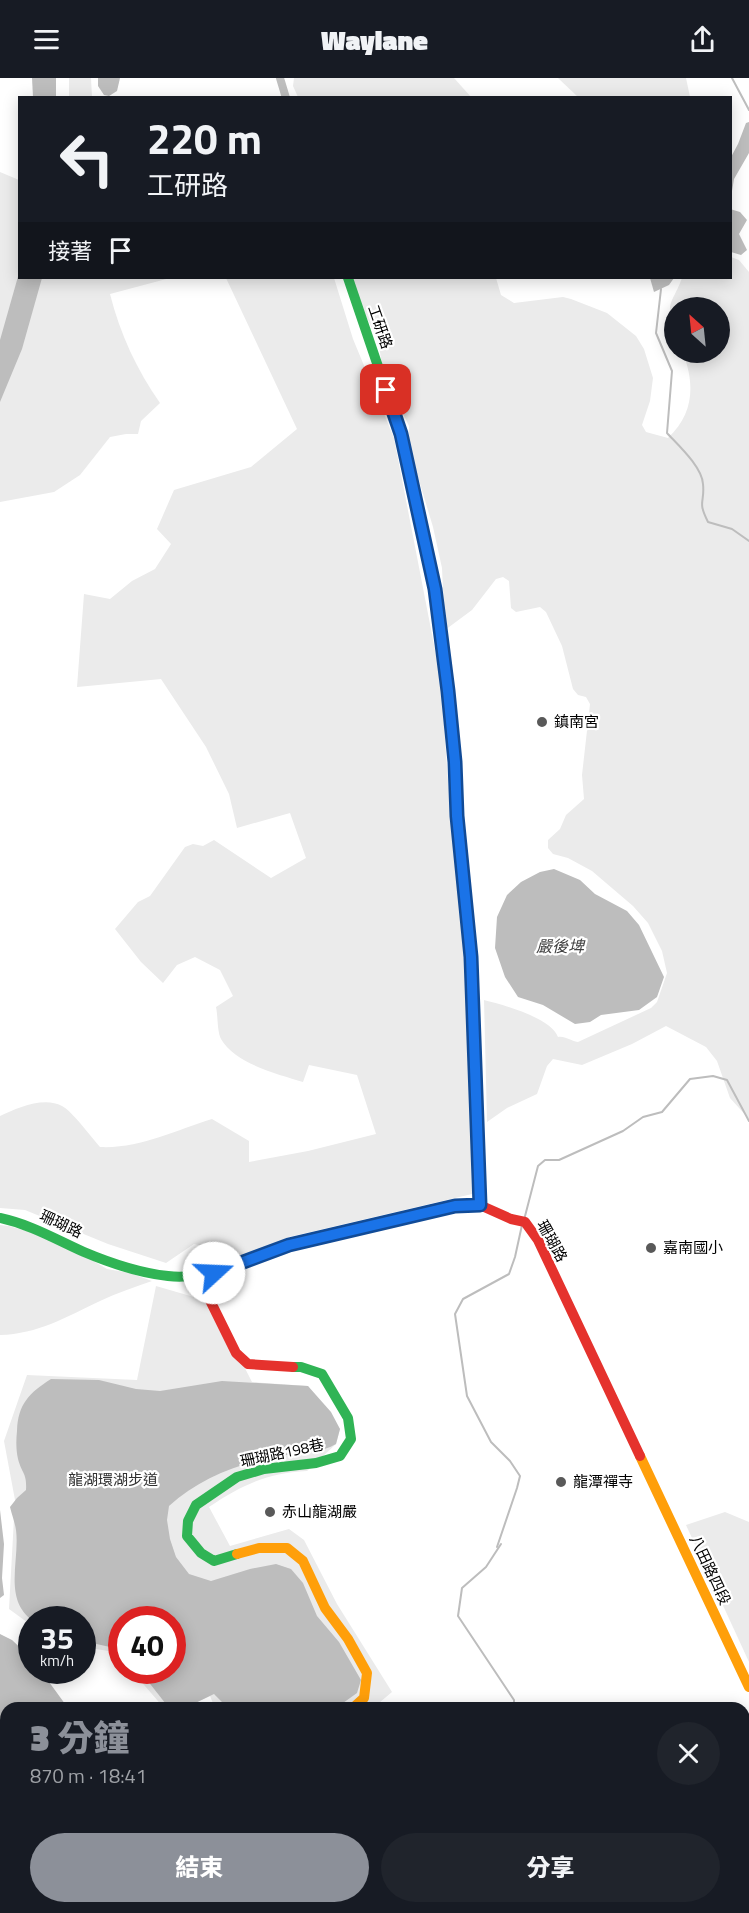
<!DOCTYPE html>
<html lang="zh-TW">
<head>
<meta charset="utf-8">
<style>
  :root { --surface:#171b24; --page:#20242c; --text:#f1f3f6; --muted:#9ea1a6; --accent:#8c9099 }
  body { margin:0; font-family:"Titillium Web","Noto Sans TC",sans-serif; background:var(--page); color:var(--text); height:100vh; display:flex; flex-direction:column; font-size:22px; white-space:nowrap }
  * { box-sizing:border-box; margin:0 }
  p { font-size:20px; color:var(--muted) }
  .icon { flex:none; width:33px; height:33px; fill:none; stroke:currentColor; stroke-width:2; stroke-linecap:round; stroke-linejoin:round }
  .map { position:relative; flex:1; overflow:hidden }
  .panel { position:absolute; left:0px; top:1624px; width:750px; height:212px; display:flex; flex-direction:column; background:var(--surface); border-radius:18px 18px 0 0; box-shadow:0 3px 15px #0003 }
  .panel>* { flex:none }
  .banner { position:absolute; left:18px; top:18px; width:714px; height:183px; border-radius:0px; box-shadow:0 3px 15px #0003; background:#171b24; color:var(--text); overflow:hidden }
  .needle { width:39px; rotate:333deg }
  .controls { position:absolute; left:664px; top:219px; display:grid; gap:12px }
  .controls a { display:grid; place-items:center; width:66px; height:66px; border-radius:50%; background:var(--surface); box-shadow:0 3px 15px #0003; font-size:30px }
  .speed { position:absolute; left:18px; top:1528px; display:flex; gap:12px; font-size:30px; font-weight:700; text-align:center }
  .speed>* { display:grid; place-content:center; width:78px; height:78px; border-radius:50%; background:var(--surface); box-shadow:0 3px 15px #0003; line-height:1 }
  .speed small { font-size:15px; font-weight:400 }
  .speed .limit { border:9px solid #d22; background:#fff; color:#111 }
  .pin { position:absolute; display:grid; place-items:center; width:51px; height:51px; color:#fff; margin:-26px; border-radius:12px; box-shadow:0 3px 9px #0006 }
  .me { position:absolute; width:66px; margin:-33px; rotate:70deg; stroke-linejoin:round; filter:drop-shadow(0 0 4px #0008) }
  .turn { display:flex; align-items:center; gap:21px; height:126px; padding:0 30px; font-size:27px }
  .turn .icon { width:78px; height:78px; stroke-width:2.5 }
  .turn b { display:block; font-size:42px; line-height:51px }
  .then { display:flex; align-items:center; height:57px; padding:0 30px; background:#0003; gap:12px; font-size:22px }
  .round { display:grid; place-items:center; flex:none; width:63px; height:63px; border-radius:32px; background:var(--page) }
  .headline { display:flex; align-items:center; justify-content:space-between; height:102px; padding:0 30px }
  h1 { font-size:36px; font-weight:800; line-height:45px; color:var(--accent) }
  .button { display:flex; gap:12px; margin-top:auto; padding:12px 30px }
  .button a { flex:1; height:69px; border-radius:36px; background:var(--accent); color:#fff; font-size:24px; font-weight:800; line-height:69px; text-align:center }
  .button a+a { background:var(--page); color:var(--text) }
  header { display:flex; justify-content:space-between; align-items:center; height:78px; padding:0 30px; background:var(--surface); font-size:27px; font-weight:800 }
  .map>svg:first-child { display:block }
  .green { fill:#ebebeb }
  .water { fill:#bdbdbd }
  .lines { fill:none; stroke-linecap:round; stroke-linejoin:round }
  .stream { stroke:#bdbdbd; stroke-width:2 }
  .street { stroke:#bebebe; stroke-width:8 }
  .fast { stroke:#30b455; stroke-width:10 }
  .slow { stroke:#ff9f0a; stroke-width:10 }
  .jam { stroke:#e5322d; stroke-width:10 }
  .route-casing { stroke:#114b97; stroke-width:15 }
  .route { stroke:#1a73e8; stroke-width:10 }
  .poi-dot { fill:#595959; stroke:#fff; stroke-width:2 }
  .labels { text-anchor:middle; stroke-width:4.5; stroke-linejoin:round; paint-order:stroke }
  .street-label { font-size:15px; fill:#000; stroke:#fff }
  .poi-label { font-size:15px; fill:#000; stroke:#fff; text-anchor:start }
  .park-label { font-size:15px; fill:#313131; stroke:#fff }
  .water-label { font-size:16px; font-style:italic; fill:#424242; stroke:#fff }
</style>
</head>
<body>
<header><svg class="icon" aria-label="menu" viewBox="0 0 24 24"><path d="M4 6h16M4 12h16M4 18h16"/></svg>Waylane<svg class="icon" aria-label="share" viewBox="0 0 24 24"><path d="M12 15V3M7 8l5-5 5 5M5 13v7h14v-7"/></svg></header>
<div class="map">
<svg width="749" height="1835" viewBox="0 0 749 1835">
  <rect width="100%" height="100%" fill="#fff"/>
  <g class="green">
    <path d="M 69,0 L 91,0 L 92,19 L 69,19 Z"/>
    <path d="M 294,0 L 454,0 L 471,19 L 298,19 L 293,8 Z"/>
    <path d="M 558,0 L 686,0 L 690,19 L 578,19 Z"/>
    <path d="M 0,94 L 19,102 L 20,200 L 170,200 L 110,216 C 120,256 137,292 160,325 L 141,343 L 138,356 L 126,356 L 110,359 L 80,397 L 54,414 L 0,424 Z"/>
    <path d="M 731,179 L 739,182 L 749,194 L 749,1041 L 730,1020 L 717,983 L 706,969 L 666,948 L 632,966 L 582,987 L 553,981 L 547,988 L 537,1016 L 507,1030 L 487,1044 L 484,922 C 504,927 551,940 558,959 C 566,958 570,963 578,964 L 651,930 L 657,924 L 667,895 L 662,873 L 648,845 L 633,828 L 592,793 L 568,780 L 553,776 L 548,770 L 548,762 L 560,751 L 566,737 L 584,721 L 582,697 L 590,626 L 586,619 L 578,617 L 573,611 L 562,568 L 546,534 L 540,529 L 516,534 L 511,530 L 509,503 L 503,499 L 496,501 L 472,532 L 445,552 L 442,490 L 433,449 L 409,369 L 409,348 L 383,294 L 378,261 L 361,229 L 352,200 L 496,200 L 501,217 L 514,225 L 563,219 L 571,221 L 607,235 L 636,258 L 644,271 L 653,300 L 650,323 L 642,347 L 646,354 L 668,360 C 694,336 695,306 683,275 L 720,274 L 720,230 L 675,230 L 675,253 C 664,224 673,225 682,200 L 730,200 Z"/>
    <path d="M 226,200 L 334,200 L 353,261 L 394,360 L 441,603 L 448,703 L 466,877 L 472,1116 L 289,1159 L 230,1185 L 227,1173 L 194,1166 L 166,1185 L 108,1166 L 25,1132 L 0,1130 L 0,1038 C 17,1030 44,1018 62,1028 C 72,1033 92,1060 100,1069 C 139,1071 176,1052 212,1041 L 249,1063 L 249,1084 L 308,1073 L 376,1056 L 357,997 L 309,987 L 303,1004 C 278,996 235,986 221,961 C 217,953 218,938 216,929 L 233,918 L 220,892 L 195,879 L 177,887 L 163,905 L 141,884 L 115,851 L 138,824 L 150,818 L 185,769 L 193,766 L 203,768 L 214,762 L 271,800 L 306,780 L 290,735 L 237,750 L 229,716 L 206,669 L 161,601 L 77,609 L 84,516 L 110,521 L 132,503 L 155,491 L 171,466 L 157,451 L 174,412 L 251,389 L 297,351 Z"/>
    <path d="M 0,1147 L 9,1148 L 37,1156 L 82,1176 L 107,1191 L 130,1195 L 152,1203 C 135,1209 117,1215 100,1223 C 66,1239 38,1256 0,1257 Z"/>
    <path d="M 156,1208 L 211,1224 L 252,1304 L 308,1308 L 340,1351 L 336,1366 L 307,1393 C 267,1395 242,1407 209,1429 L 230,1468 L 289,1451 L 304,1462 L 337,1526 L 392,1614 L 373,1630 L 215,1630 L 210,1618 L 185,1630 L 164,1630 L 132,1593 L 172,1593 L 172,1542 L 122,1542 L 121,1581 L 115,1574 L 83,1569 L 82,1542 L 32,1542 L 31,1547 L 9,1531 L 15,1422 L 4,1363 L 27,1297 L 137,1302 Z"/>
    <path d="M 725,1434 L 749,1444 L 749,1584 L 686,1447 Z"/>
  </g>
  <g class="water">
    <path d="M 32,0 L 56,0 L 56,19 L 33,19 Z"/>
    <path d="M 98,0 L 120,0 L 117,13 L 109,18 L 104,17 L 98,8 Z"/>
    <path d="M 749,44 L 749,75 L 734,101 L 731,119 L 731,79 L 738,66 L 746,45 Z"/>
    <path d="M 730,131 L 740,134 L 747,142 L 739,156 L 747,172 L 741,177 L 731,174 Z"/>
    <path d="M 19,195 L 20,200 L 42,200 L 22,271 L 0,324 L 0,262 Z"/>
    <path d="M 650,200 L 674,200 L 669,207 L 654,214 Z"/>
    <path d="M 554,791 L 580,802 L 595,816 L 627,833 L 639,847 L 664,899 L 657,919 L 639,932 L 601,937 L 590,944 L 575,946 L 543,927 L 518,919 L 505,899 L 495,870 L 497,839 L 507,817 L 521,804 L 540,794 Z"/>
    <path d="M 51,1301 L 99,1302 L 136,1311 L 160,1313 L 222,1303 L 308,1308 L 331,1334 L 340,1351 L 336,1366 C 321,1375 303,1374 286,1377 C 244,1383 201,1399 169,1428 L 167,1442 L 170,1461 L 176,1479 L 189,1496 L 211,1503 L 250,1491 L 276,1486 L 291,1491 L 303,1505 L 317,1538 L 339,1564 L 361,1602 L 357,1615 L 336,1630 L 226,1630 L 223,1625 L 214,1616 L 185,1630 L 169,1630 L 140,1593 L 172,1593 L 172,1542 L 122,1542 L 121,1574 L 119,1571 L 83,1563 L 82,1542 L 32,1542 C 3,1521 20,1482 16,1452 C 15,1445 12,1437 10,1429 L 17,1420 L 26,1412 C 27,1395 22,1396 18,1381 C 16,1372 16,1363 17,1353 C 18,1326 29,1315 51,1301 Z"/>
    <path d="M 0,1432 L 4,1466 L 2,1500 L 4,1517 L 0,1520 Z"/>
    <path d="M 0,1556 L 12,1562 L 29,1578 L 31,1580 L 32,1593 L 41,1593 L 68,1630 L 6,1630 L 6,1712 L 0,1713 Z"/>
    <path d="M 0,1746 L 6,1752 L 6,1793 L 0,1787 Z"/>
  </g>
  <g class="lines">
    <g class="stream">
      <path d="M 732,0 L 749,32"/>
      <path d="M 661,211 L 656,255 L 672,293 L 667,355 C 679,368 702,389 703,406 C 705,426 697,422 708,444 L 732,451 L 749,463"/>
      <path d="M 524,1142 L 538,1088 L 545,1082 L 559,1082 L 623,1053 L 643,1039 L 662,1034 L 690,1001 L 713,998 L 727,1002 L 749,1043"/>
      <path d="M 501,1466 L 486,1489 L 462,1510 L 458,1538 L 514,1622 L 514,1630"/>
      <path d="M 497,1469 L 517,1410 L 520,1398 L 510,1383 L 491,1364 L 467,1318 L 455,1236 L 463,1221 L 509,1196 L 515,1179 L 522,1147"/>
      <path d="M 424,1835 L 426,1830"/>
    </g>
    <g class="street">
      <path d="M 280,0 L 286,20"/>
      <path d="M 178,1835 L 183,1830"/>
    </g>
    <g class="fast">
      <path d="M 348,200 L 401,356 L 435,511 L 452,657"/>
      <path d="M 476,1014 L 480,1127"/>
      <path d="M 0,1140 C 32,1147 55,1161 84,1174 C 110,1185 140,1195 168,1198 C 212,1203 249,1178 290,1167 C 347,1150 406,1140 464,1127 L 482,1128"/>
      <path d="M 237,1476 L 214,1483 L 201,1475 L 187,1458 L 188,1443 L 196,1427 L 237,1399 L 264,1391 L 316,1385 L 340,1378 L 351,1361 L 348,1340 L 322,1296 L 301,1289 L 293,1289"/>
      <path d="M 618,1835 L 623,1830"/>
    </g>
    <g class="slow">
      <path d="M 452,657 L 457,738 L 471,880 L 476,1014"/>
      <path d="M 640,1378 L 749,1609"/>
      <path d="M 237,1476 L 259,1470 L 287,1470 L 303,1483 L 325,1530 L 348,1561 L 367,1595 L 364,1620 L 353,1630"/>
      <path d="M 744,1760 L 749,1758"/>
    </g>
    <g class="jam">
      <path d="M 482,1128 L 511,1141 L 525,1144 L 538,1162 L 640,1378"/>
      <path d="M 198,1198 L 236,1275 L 248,1286 L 293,1289"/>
    </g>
  </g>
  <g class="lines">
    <g class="route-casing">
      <path id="route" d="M 214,1195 L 289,1167 L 455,1128 L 480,1127 L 471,879 L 457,738 L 455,684 L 448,613 L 435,511 L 401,356 L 386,312"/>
    </g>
    <use href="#route" class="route"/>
  </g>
  <g class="poi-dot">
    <circle cx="542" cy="644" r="6"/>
    <circle cx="651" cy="1170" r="6"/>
    <circle cx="561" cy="1404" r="6"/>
    <circle cx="270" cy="1434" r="6"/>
  </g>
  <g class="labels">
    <g class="street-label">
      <text transform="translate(380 249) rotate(71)" y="5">工研路</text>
      <text transform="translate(61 1146) rotate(25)" y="5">珊瑚路</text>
      <text transform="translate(552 1163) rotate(61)" y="5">珊瑚路</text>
      <text transform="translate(282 1375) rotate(-12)" y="5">珊瑚路198巷</text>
      <text transform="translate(710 1492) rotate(65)" y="5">八田路四段</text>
    </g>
    <g class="poi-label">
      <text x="554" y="649">鎮南宮</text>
      <text x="663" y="1175">嘉南國小</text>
      <text x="573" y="1409">龍潭禪寺</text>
      <text x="282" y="1439">赤山龍湖嚴</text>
    </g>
    <g class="park-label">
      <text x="113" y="1407">龍湖環湖步道</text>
    </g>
    <g class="water-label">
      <text x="560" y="874">嚴後埤</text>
    </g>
  </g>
</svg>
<div class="controls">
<a><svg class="needle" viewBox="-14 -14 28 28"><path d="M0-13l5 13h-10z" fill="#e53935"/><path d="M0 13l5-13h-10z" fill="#9ea1a6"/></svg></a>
</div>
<div class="speed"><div>35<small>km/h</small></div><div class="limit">40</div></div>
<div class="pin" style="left:386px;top:312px;background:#d93025"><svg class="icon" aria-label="arrive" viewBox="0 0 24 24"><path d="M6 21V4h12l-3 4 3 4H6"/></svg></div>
<svg class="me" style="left:214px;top:1195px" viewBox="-20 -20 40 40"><circle r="19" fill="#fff"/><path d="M0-13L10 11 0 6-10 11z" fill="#1a73e8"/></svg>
<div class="banner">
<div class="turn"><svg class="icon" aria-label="left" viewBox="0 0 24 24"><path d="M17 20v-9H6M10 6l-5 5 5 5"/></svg><div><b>220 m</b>工研路</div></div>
<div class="then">接著<svg class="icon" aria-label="arrive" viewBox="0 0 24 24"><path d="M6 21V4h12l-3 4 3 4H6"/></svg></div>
</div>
<section class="panel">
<div class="headline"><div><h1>3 分鐘</h1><p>870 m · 18:41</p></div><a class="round"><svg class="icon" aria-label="close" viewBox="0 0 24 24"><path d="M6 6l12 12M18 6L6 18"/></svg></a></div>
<div class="button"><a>結束</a><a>分享</a></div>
</section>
</div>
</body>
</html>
